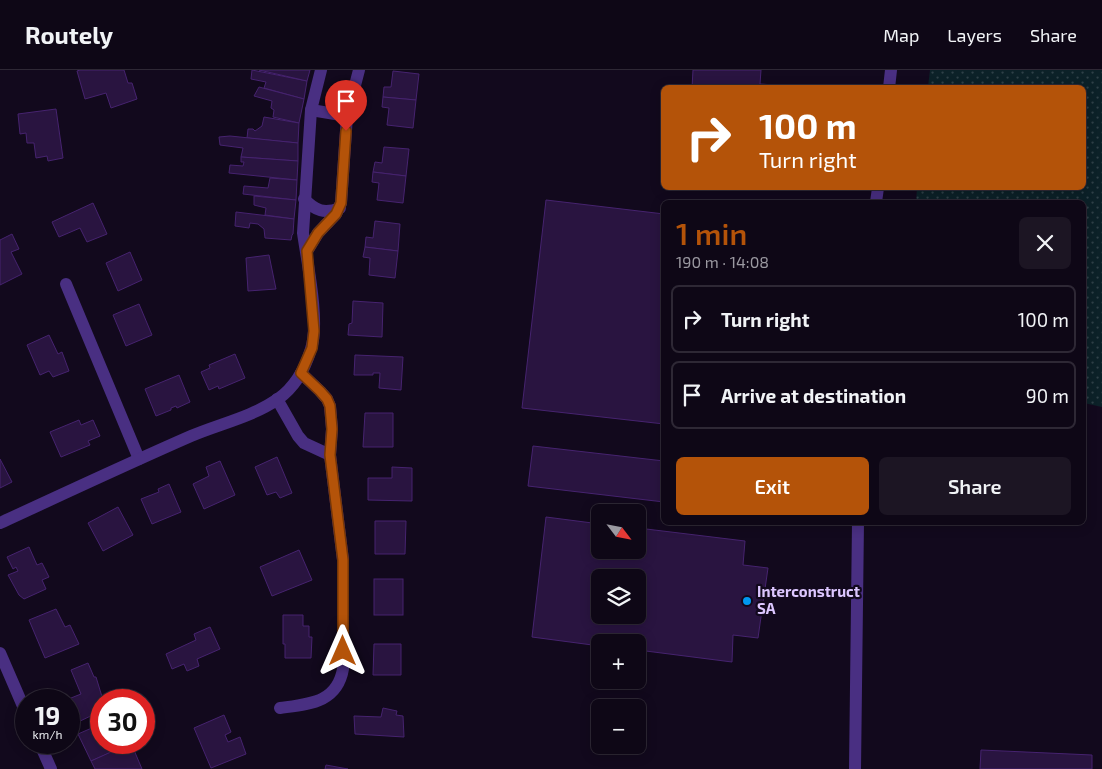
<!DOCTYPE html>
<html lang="en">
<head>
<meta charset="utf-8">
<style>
  :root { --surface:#0e0716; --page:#1c1523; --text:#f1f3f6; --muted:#9b99a1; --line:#2e2835; --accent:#b45309 }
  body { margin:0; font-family:"Exo 2",sans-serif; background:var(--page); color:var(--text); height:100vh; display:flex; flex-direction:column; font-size:19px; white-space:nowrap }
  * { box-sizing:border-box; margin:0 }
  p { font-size:16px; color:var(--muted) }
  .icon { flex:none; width:28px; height:28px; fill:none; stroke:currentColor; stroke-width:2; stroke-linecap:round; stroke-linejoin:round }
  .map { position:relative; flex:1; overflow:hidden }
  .panel { position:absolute; left:661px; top:130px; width:425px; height:325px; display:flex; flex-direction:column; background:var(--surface); border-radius:8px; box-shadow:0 2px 12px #0003,0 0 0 1px var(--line) }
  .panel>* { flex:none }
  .banner { position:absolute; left:661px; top:15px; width:425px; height:105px; border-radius:8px; box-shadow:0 2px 12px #0003,0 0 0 1px var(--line); background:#b45309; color:#fff; overflow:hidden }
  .needle { width:32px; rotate:122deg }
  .buttons { position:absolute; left:591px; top:434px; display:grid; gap:10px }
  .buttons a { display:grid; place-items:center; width:55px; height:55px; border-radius:8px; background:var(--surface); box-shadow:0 2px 12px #0003,0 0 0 1px var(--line); font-size:25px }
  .speed { position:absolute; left:15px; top:619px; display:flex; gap:10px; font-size:25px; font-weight:700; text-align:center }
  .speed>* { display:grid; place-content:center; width:65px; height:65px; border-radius:50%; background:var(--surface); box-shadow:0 2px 12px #0003,0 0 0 1px var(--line); line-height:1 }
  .speed small { font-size:12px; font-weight:400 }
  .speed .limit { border:8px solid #d22; background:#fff; color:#111 }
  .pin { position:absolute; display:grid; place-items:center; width:42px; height:42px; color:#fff; margin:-51px -21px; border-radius:50% 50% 50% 0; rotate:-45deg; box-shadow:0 0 5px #0007 }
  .pin .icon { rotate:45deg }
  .me { position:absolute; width:55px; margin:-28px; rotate:0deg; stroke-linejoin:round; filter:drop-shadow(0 0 4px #0008) }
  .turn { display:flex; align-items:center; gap:18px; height:105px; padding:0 15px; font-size:22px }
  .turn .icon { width:65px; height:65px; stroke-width:2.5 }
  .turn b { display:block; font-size:35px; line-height:42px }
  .round { display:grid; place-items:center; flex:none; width:52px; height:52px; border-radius:8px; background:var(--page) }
  .headline { display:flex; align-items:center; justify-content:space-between; height:85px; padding:0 15px }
  h1 { font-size:30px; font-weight:600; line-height:38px; color:var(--accent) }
  .primary-button { display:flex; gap:10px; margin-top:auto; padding:10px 15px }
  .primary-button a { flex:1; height:58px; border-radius:8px; background:var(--accent); color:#fff; font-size:20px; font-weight:600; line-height:58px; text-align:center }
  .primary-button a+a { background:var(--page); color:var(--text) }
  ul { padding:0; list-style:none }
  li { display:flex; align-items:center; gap:15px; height:68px; margin:0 10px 8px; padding:0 5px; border:2px solid var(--line); border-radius:8px }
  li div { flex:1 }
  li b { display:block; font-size:19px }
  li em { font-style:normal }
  header { display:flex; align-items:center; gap:30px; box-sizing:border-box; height:70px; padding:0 25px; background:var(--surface); border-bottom:1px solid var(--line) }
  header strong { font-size:24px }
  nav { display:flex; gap:28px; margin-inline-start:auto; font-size:18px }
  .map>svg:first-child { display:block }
  .grass { fill:url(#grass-dots) }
  .building { fill:#291440; stroke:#46236f; fill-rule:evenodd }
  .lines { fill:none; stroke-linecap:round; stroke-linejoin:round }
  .minor { stroke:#492f82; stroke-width:12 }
  .route-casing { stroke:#753606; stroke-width:12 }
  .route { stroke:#b45309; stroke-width:9 }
  .poi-dot { fill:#0098f1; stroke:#12091d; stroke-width:2 }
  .labels { text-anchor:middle; stroke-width:4.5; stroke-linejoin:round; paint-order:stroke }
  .poi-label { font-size:15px; font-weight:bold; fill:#dcc6ff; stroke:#12091d; text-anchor:start }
</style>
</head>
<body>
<header>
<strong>Routely</strong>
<nav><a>Map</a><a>Layers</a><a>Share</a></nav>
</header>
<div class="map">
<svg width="1102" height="699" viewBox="0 0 1102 699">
  <defs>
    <pattern id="grass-dots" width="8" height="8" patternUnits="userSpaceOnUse" patternTransform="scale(1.25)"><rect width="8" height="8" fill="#0c2128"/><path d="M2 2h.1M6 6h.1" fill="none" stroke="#2f4048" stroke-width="1.8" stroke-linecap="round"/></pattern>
  </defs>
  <rect width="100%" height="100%" fill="#12091d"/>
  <path class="grass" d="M 930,0 L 1102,0 L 1102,337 L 1084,333 L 1084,132 L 916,132 L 917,118 L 1084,118 L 1084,18 L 928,17 Z"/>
  <g class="building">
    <path d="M 80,0 L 124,0 L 128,13 L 132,13 L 137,29 L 111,38 L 106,23 L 85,29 L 77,1 Z"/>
    <path d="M 252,0 L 307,11 L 304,29 L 264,18 L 266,12 L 251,9 Z"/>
    <path d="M 259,0 L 310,0 L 307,11 Z"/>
    <path d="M 693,0 L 761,0 L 760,14 L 790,16 L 791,18 L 692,18 Z"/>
    <path d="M 393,1 L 419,4 L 416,30 L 383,27 L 384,17 L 391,17 Z"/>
    <path d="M 259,17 L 304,29 L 299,53 L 273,47 L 274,40 L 271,38 L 272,31 L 254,26 Z"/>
    <path d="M 383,27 L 416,30 L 413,58 L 387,55 L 389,38 L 382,37 Z"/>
    <path d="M 56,39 L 63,88 L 48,91 L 47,86 L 36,88 L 34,73 L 27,73 L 26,63 L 20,64 L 18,44 Z"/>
    <path d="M 264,47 L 299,53 L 298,73 L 247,68 L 248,59 L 253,59 L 255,61 L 262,56 Z"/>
    <path d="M 230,66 L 298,73 L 298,91 L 241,87 L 243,78 L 220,75 L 219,67 Z"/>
    <path d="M 384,77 L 409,79 L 406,106 L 373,102 L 375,92 L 382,93 Z"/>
    <path d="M 241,87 L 298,91 L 297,110 L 229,103 L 230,95 L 243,96 L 244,92 L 241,92 Z"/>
    <path d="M 373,102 L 406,106 L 403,133 L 377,130 L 379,113 L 372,112 Z"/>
    <path d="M 270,108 L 297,110 L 296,130 L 243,124 L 244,116 L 268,118 Z"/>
    <path d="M 254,126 L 296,130 L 294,149 L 265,145 L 266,138 L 254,135 Z"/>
    <path d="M 546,130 L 664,144 L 664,354 L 522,338 Z"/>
    <path d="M 93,133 L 107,164 L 87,172 L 80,158 L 59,167 L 52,152 Z"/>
    <path d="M 236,142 L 294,149 L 293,164 L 292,165 L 291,170 L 265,168 L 264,159 L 258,154 L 250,153 L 249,158 L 235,156 Z"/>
    <path d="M 375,151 L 400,154 L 398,181 L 365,177 L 366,167 L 373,168 Z"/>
    <path d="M 12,164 L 19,179 L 11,182 L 22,204 L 0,215 L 0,170 Z"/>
    <path d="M 365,177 L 398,181 L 395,208 L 369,205 L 370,188 L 363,187 Z"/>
    <path d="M 130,182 L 142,210 L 118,221 L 106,193 Z"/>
    <path d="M 269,185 L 276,219 L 248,221 L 246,188 Z"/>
    <path d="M 353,231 L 383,233 L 382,267 L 348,265 L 349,254 L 352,253 Z"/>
    <path d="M 139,234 L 152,265 L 126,276 L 113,245 Z"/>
    <path d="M 49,265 L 58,284 L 62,282 L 69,301 L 53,307 L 49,301 L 40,305 L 27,275 Z"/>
    <path d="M 235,284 L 245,308 L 219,319 L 218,316 L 209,320 L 201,302 L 210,298 L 209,295 Z"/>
    <path d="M 355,285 L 403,287 L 401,320 L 379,318 L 380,303 L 373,303 L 373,305 L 354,305 Z"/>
    <path d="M 179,305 L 190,332 L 177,338 L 176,336 L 171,338 L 171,340 L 156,346 L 145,319 Z"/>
    <path d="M 365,343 L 393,343 L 393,377 L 363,377 Z"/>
    <path d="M 79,350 L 81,355 L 93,350 L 100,366 L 88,371 L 90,375 L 61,387 L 50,362 Z"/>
    <path d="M 533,376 L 664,391 L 664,432 L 528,416 Z"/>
    <path d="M 277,387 L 292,423 L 280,428 L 276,422 L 267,425 L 255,397 Z"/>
    <path d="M 0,389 L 12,412 L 0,418 Z"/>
    <path d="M 220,391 L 235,425 L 204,439 L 193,414 L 209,406 L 206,397 Z"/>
    <path d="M 392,397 L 412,398 L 412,431 L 368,430 L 368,408 L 392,408 Z"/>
    <path d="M 169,414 L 181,442 L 152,454 L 141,429 L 159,422 L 158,419 Z"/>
    <path d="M 118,437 L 133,465 L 103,481 L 88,453 Z"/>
    <path d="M 546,447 L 600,454 L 600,480 L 638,480 L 638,458 L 745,471 L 743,495 L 768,498 L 758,568 L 733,565 L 732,592 L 638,580 L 638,572 L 600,572 L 600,576 L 532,567 ZM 600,508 L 638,508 L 638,545 L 600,545 Z"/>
    <path d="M 375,451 L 406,451 L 405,484 L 375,484 Z"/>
    <path d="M 29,477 L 37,495 L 42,493 L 49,507 L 42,510 L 46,519 L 24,529 L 19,525 L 8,505 L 18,501 L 16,497 L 13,499 L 7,487 Z"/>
    <path d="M 299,480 L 312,510 L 272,526 L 260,497 Z"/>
    <rect x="374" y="509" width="29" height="36"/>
    <path d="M 56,539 L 65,557 L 70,555 L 79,574 L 45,588 L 29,550 Z"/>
    <path d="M 283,545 L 303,545 L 303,556 L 309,556 L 309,567 L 312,567 L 311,588 L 285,588 L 285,574 L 283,574 Z"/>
    <path d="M 210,557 L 220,579 L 197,589 L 199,596 L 187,601 L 184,594 L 172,599 L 166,584 L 196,570 L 194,564 Z"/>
    <path d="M 374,574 L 401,574 L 401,605 L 373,605 Z"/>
    <path d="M 88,593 L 94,607 L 96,607 L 103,630 L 101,630 L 101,641 L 74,654 L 69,638 L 69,630 L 66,630 L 81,624 L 71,600 Z"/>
    <path d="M 383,638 L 397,641 L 396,645 L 403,646 L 404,667 L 355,664 L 354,646 L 381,647 Z"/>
    <path d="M 224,645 L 231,662 L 225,665 L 228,672 L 240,667 L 246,684 L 211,698 L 194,658 Z"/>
    <path d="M 101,654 L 101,672 L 121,672 L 123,677 L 91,691 L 78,664 Z"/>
    <path d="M 131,673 L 142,699 L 95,699 L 91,691 Z"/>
    <path d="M 981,680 L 1092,685 L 1092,699 L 980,699 Z"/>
    <path d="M 326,695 L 348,699 L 325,699 Z"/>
  </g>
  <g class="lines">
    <g class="minor">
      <path d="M 889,18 L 891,0"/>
      <path d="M 311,40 L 347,46"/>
      <path d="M 304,129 C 316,141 324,144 340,138"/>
      <path d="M 876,132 L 878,118"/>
      <path d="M 307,181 L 318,163 L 336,144 L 341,133 L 347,46 L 359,0"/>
      <path d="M 66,214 L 139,389"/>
      <path d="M 277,329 L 298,366 L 304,373 L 330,385"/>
      <path d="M 0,453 C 63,424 127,394 191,366 C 219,354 252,347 278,329 C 295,317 305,299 311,279 C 320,252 307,192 303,163 L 311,40 L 321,0"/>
      <path d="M 0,583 L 26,643"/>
      <path d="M 280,638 C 309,634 337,633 343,599 L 343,490 L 330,385 L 332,359 L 330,336 L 327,329 L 320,321 L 301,303"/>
      <path d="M 39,672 L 51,699"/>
      <path d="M 855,699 L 858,452"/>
    </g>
  </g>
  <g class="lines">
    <g class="route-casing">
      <path id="route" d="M 343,581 L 343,490 L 330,385 L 332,359 L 330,336 L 327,329 L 320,321 L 301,303 L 312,278 L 314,261 L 307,181 L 318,163 L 336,144 L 341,133 L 346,61"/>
    </g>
    <use href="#route" class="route"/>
  </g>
  <circle class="poi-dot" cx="747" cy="531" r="5"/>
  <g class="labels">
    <g class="poi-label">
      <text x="757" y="527">Interconstruct<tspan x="757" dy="17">SA</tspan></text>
    </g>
  </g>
</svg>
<div class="buttons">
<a><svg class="needle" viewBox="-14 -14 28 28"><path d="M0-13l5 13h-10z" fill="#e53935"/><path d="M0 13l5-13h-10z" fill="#9b99a1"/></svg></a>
<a><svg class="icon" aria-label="layers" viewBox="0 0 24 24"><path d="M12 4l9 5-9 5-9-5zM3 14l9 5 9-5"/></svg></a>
<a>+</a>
<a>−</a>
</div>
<div class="speed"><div>19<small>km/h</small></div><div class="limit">30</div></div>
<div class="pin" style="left:346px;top:61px;background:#d93025"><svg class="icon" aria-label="arrive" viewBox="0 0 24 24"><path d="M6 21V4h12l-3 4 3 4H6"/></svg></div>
<svg class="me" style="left:343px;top:581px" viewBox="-20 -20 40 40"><path d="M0-17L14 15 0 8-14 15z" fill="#b45309" stroke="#fff" stroke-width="4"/></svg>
<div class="banner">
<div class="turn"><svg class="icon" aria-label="right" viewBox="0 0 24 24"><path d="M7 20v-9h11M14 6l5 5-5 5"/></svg><div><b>100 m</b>Turn right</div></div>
</div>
<section class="panel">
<div class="headline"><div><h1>1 min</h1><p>190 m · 14:08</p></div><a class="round"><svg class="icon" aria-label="close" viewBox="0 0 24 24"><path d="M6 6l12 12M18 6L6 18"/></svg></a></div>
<ul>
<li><svg class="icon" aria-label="right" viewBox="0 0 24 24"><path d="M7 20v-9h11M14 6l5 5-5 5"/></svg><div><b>Turn right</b></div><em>100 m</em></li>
<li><svg class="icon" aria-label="arrive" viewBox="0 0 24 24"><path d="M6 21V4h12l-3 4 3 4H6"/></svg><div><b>Arrive at destination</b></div><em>90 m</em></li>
</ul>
<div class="primary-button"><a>Exit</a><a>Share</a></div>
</section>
</div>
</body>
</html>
